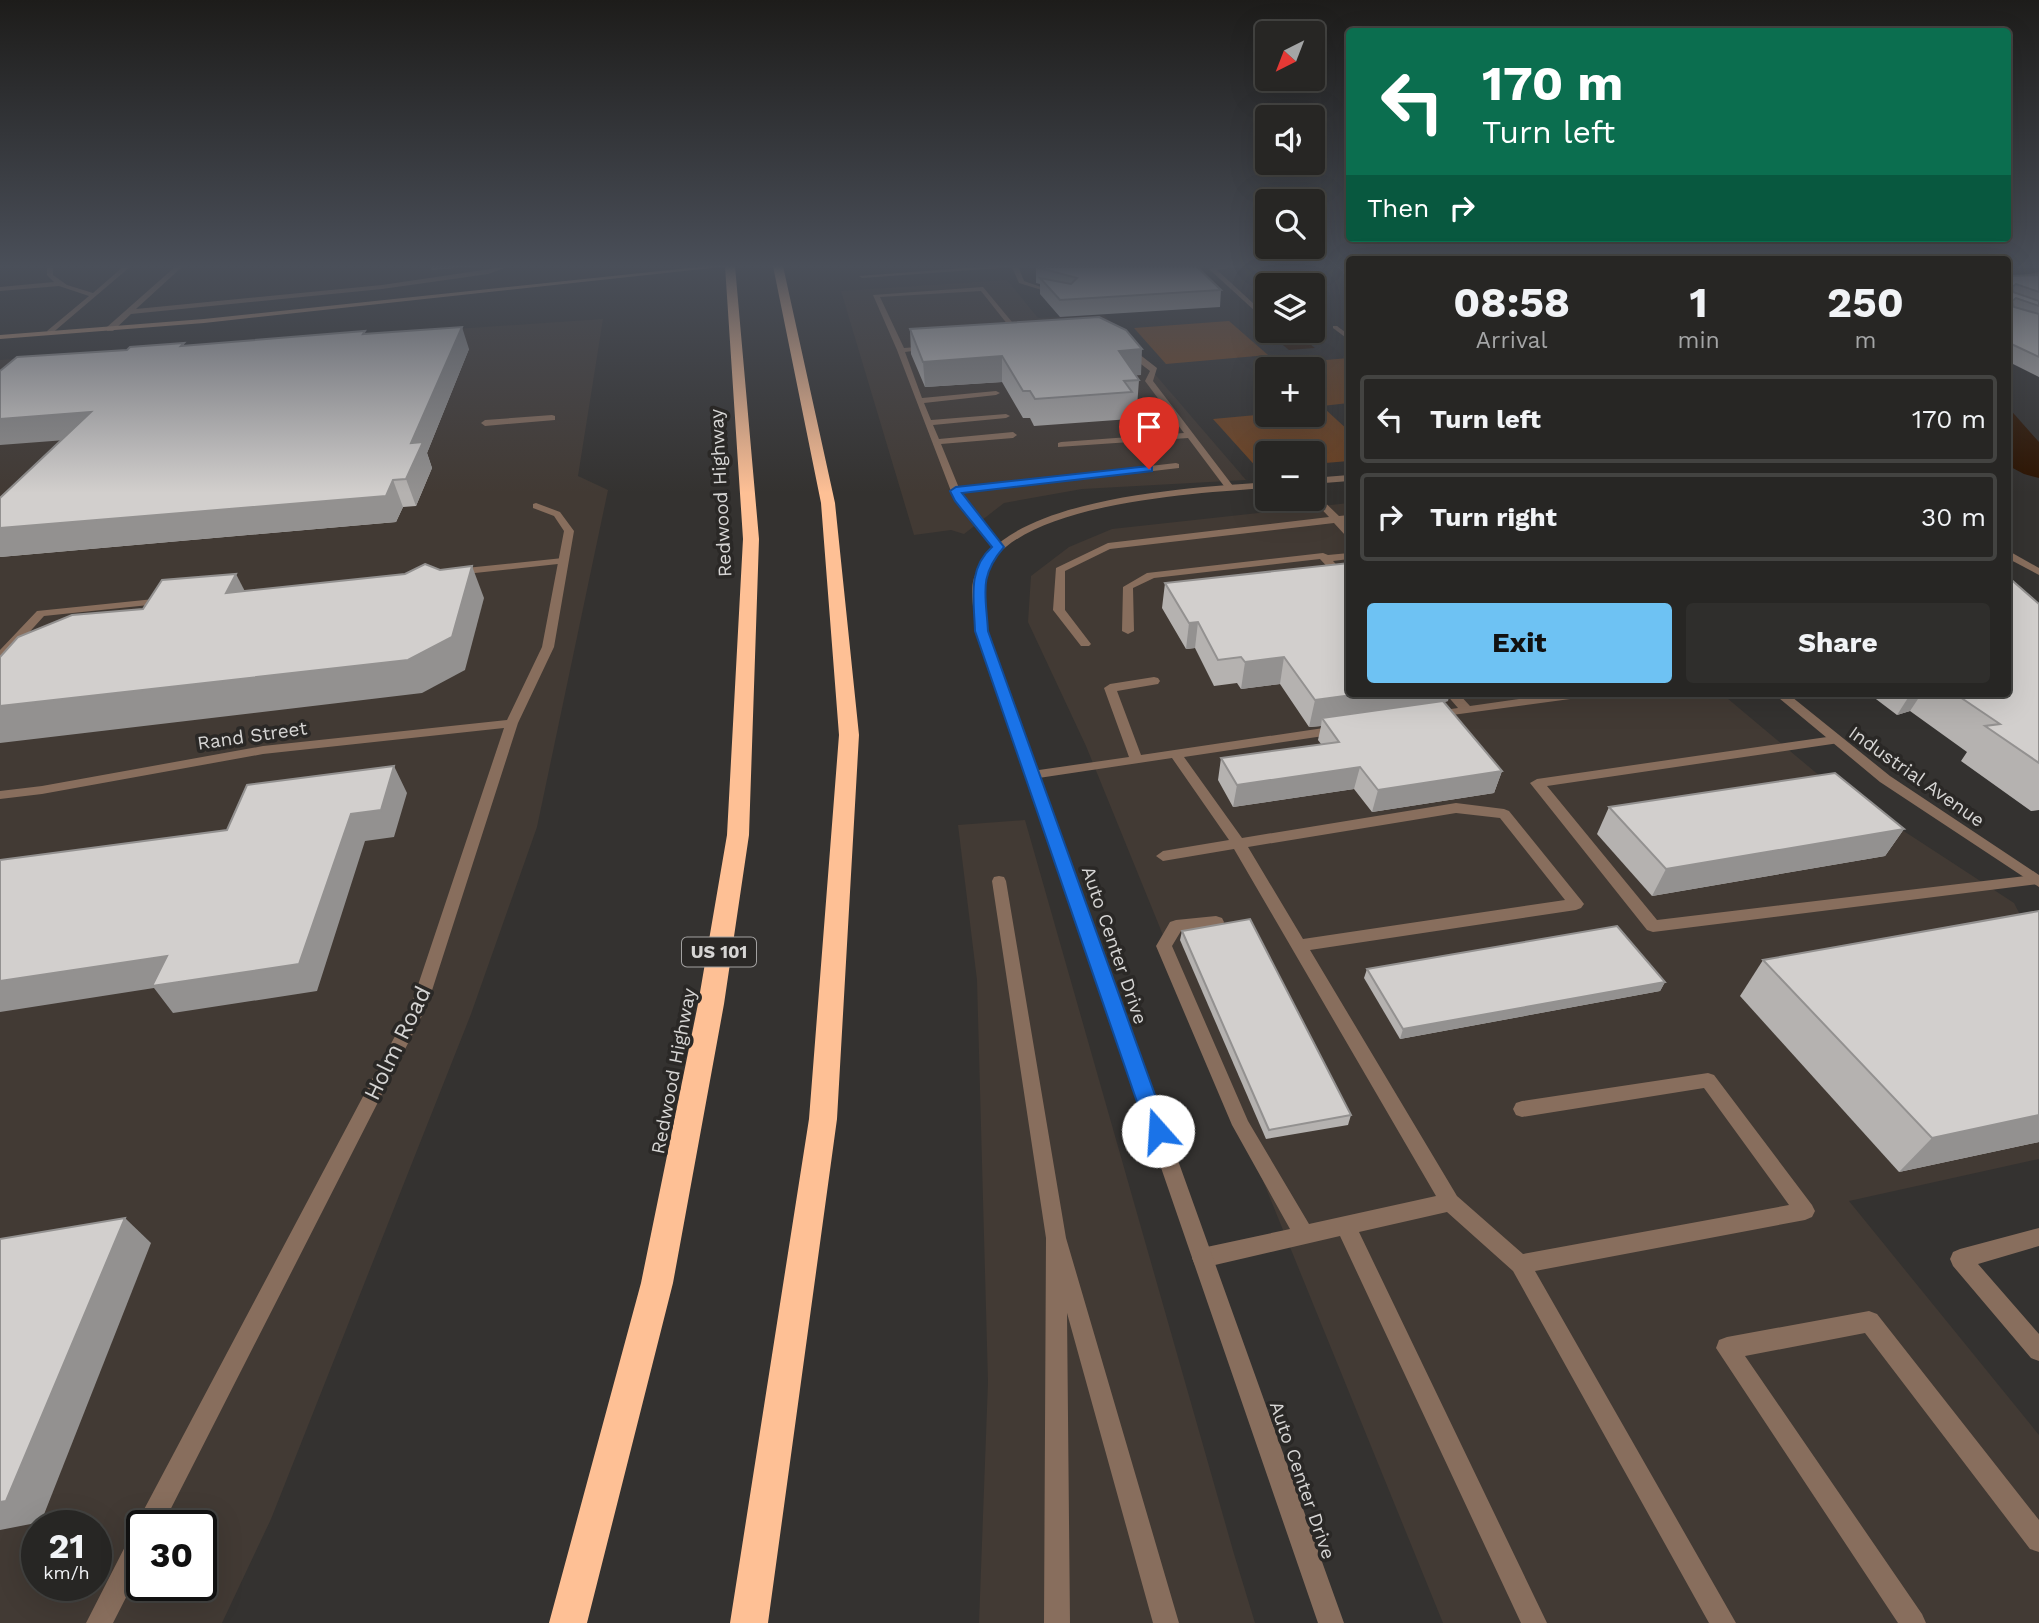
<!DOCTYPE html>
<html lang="en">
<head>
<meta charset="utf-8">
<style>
  :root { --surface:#272624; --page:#2f2e2c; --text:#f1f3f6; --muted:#a4a5a6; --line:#434341; --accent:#6ec2f3 }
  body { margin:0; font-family:"Work Sans",sans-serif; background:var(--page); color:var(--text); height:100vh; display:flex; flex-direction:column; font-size:26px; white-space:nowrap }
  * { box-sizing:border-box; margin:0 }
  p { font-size:23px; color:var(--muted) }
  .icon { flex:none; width:38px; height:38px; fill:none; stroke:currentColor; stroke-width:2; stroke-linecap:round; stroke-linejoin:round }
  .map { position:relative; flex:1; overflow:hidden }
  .sheet { position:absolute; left:1346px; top:256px; width:665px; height:441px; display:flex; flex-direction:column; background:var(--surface); border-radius:7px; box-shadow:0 7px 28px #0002,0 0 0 2px var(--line) }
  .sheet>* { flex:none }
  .guide { position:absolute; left:1346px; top:28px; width:665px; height:214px; border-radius:7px; box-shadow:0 7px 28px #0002,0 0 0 2px var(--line); background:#0b6e4f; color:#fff; overflow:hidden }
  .needle { width:46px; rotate:222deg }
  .fabs { position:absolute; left:1255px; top:21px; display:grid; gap:14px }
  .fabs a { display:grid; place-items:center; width:70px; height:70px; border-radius:7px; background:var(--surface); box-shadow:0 7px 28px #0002,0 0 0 2px var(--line); font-size:35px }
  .speed { position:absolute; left:21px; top:1510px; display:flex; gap:14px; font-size:35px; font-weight:700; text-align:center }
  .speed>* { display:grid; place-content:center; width:91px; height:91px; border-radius:50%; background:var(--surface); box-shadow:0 7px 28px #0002,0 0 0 2px var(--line); line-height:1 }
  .speed small { font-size:18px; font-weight:400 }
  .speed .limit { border:4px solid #111; border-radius:10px; background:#fff; color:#111 }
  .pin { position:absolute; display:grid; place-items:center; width:60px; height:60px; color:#fff; margin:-72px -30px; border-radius:50% 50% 50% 0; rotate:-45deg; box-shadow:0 0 7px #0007 }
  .pin .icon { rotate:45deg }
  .me { position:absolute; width:77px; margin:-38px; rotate:341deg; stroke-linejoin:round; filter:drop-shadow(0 0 5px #0008) }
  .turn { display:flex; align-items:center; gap:24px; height:147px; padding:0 21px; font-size:32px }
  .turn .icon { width:91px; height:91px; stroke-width:2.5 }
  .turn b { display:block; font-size:49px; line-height:60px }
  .then { display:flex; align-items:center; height:66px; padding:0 21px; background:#0003; gap:14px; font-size:26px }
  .eta { display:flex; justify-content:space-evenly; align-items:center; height:119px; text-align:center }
  .eta b { font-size:42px; font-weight:700; line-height:49px }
  .cta { display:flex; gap:14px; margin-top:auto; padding:14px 21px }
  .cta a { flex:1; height:80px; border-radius:7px; background:var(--accent); color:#111; font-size:28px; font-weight:700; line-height:80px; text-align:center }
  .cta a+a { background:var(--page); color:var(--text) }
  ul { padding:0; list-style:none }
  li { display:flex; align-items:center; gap:21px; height:88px; margin:0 14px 10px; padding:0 7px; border:4px solid var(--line); border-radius:7px }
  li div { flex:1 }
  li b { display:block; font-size:26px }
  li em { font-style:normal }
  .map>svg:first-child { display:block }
  .built { fill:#423a34; fill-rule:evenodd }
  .green { fill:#724523 }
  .water { fill:#2e1400 }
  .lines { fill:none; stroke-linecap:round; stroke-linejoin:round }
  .river { fill:#2e1400; fill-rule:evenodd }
  .service { fill:#886e5d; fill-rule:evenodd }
  .minor { fill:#886e5d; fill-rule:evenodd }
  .secondary { fill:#b89074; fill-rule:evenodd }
  .motorway { fill:#fec095; fill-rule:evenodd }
  .wall { fill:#b5b2b0 }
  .shaded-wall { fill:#939190 }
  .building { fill:#d2cfcd; stroke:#939190; stroke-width:2 }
  .route { fill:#1a73e8; stroke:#114b97; stroke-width:2 }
  .labels { text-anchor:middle; stroke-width:7; stroke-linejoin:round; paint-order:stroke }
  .shield { fill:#2a2826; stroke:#a2a1a0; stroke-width:2 }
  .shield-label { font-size:18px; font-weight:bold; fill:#d6d5d4 }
  .street-label { font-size:19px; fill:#d6d5d4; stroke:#2a2826 }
  .near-street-label { font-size:23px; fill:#d6d5d4; stroke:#2a2826 }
</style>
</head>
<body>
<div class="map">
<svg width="2039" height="1623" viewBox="0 0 2039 1623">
  <rect width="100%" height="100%" fill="#343230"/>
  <g class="built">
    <path d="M 1007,280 L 1038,318 L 1104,315 L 1246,480 L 1082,489 L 1004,503 L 964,534 L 951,530 L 914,535 L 841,291 Z"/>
    <path d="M 603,319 L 578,476 L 608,490 L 537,827 L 471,1014 L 271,1519 L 222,1623 L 0,1623 L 0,360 ZM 37,1526 L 96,1526 L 96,1586 L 37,1586 ZM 142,1526 L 201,1526 L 201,1586 L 142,1586 Z"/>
    <path d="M 1349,503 L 1349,693 L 1721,693 L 1821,777 L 2014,903 L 2030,934 L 2039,941 L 2039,1159 L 1849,1201 L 2039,1435 L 2039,1623 L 1443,1623 L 1086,746 L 1028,622 L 1031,576 L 1069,547 L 1112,529 Z"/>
    <path d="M 1025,820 L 1234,1554 L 1255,1623 L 979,1623 L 988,1382 L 977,980 L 958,825 Z"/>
  </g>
  <g class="green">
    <path d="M 1229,321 L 1268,355 L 1166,364 L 1134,328 Z"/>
    <path d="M 1349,358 L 1349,403 L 1313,407 L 1312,369 L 1267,369 L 1267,379 L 1254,366 Z"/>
    <path d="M 1325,409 L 1349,431 L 1349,461 L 1313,464 L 1312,453 L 1267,453 L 1267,469 L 1259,470 L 1213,419 L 1267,414 L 1312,415 L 1313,410 Z"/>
  </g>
  <g class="water">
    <path d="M 1294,331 L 1315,348 L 1289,350 L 1268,333 Z"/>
    <path d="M 2007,406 L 2039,442 L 2039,467 L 2007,440 Z"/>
  </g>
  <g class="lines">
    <path class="river" d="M 2007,435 L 2022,438 L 2039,448 L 2039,478 L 2024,474 L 2007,465 Z"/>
    <g class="service">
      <path d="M 47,266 L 53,266 L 53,275 L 67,285 L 93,293 L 124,266 L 131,266 L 50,335 L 47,331 L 89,296 L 59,286 L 0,291 L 0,287 L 54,282 L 47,275 Z"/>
      <path d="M 176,266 L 183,266 L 136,309 L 382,285 L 510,266 L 488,274 L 382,289 L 131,314 L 113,331 L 107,331 L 107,327 Z"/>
      <path d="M 1018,266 L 1024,281 L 1058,293 L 1058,295 L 1019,283 L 1012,267 Z"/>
      <path d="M 1220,266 L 1241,266 L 1217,270 L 1267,316 L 1267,322 L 1209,269 Z"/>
      <path d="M 1250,266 L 1257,266 L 1280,285 L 1273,285 Z"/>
      <path d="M 983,287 L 1012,322 L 1025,321 L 1027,324 L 1008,325 L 981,291 L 880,297 L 904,348 L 930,346 L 934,348 L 905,352 L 922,398 L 996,391 L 1000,393 L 996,395 L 924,403 L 931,420 L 1006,414 L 1010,416 L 1006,418 L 933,425 L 939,439 L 1013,432 L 1017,435 L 1013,438 L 941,444 L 959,488 L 1176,463 L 1179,464 L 1179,468 L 961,493 L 1003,547 L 994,549 L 954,499 L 897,350 L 873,295 Z"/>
      <path d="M 1312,312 L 1317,315 L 1317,317 L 1312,318 Z"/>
      <path d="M 1333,326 L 1337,326 L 1349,335 L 1349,340 L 1333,328 Z"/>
      <path d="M 1124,347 L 1130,347 L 1157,368 L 1153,381 L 1233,486 L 1233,490 L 1227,490 L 1188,438 L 1058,447 L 1058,443 L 1061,442 L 1184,433 L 1145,381 L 1150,371 L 1124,351 Z"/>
      <path d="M 552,415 L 555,416 L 555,420 L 485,426 L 481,423 L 485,420 Z"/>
      <path d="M 1312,490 L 1339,516 L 1349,515 L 1349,521 L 1344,522 L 1349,527 L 1349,536 L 1345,535 L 1334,523 L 1110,549 L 1065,571 L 1065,610 L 1091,644 L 1089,646 L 1081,646 L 1053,610 L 1056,568 L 1108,543 L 1329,517 L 1312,499 Z"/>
      <path d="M 2007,550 L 2039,568 L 2039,575 L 2007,558 Z"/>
      <path d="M 1323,553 L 1328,555 L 1349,553 L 1349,559 L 1333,561 L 1349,578 L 1349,587 L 1345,586 L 1320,559 L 1154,578 L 1133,588 L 1134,631 L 1128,634 L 1122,631 L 1123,587 L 1147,573 Z"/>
      <path d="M 563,558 L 568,561 L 567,563 L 456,575 L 451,572 L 456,569 Z"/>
      <path d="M 164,598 L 168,599 L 168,603 L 44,616 L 4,660 L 0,661 L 0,650 L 37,611 Z"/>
      <path d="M 1154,677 L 1158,678 L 1160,681 L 1158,684 L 1117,691 L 1141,755 L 1337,726 L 1343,730 L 1337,734 L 1184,757 L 1242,838 L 1456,803 L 1504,809 L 1509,811 L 1581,900 L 1584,904 L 1581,908 L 1576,910 L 1310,950 L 1457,1196 L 1523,1254 L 1789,1205 L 1704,1088 L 1522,1117 L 1516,1115 L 1513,1109 L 1516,1103 L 1522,1101 L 1708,1073 L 1714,1075 L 1812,1205 L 1815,1211 L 1812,1217 L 1805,1220 L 1535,1271 L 1736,1623 L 1709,1623 L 1513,1271 L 1447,1212 L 1359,1232 L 1547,1623 L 1521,1623 L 1340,1236 L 1202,1268 L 1195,1265 L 1192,1258 L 1195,1251 L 1202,1248 L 1290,1229 L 1232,1125 L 1156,946 L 1170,922 L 1176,920 L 1216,916 L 1222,918 L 1224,922 L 1222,926 L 1216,928 L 1181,931 L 1172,946 L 1248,1121 L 1309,1224 L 1436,1196 L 1234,849 L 1163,861 L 1156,856 L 1163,851 L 1229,840 L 1172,758 L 1032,779 L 1025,775 L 1032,771 L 1129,757 L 1104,688 L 1110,684 ZM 1456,813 L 1500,818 L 1565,900 L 1303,939 L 1248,847 Z"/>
      <path d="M 1445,693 L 1458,693 L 1470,706 L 1560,693 L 1591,693 L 1585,697 L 1430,718 L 1428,715 L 1430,712 L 1458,708 Z"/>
      <path d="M 1834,736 L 1840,740 L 1839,743 L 1547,786 L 1657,920 L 2035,875 L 2039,876 L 2039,884 L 1653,932 L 1647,930 L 1530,783 L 1537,779 Z"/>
      <path d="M 999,876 L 1004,877 L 1006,881 L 1066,1238 L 1179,1623 L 1153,1623 L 1067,1313 L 1070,1623 L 1044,1623 L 1046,1238 L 992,881 L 994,877 Z"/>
      <path d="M 2039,1228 L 2039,1246 L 1978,1264 L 2039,1334 L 2039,1361 L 2031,1358 L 1953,1266 L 1950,1259 L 1953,1252 L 1960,1249 Z"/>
      <path d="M 1869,1311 L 1877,1314 L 2039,1520 L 2039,1552 L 2030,1549 L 1865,1333 L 1745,1356 L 1922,1614 L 1926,1623 L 1898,1623 L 1716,1348 L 1719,1340 L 1727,1337 Z"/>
    </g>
    <g class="minor">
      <path d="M 992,266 L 1028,266 L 862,278 L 859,276 Z"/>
      <path d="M 2039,272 L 2039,276 L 2007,282 L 2007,278 Z"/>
      <path d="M 1349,475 L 1349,481 L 1312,484 L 1312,478 Z"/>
      <path d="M 1267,482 L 1267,488 C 1201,493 1006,502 984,578 C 980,594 986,615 988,631 L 1344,1623 L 1318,1623 L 976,631 C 975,615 969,593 974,578 C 999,496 1195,488 1267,482 Z"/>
      <path d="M 536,503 L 560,512 L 574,531 L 554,647 L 518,723 L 427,1006 L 162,1526 L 142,1526 L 142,1566 L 113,1623 L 86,1623 L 133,1531 L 138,1529 L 137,1526 L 140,1517 L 411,1006 L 504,728 L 263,754 L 42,794 L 0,799 L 0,791 L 42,786 L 263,746 L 507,720 L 542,647 L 564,531 L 554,516 L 533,508 L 533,504 Z"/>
      <path d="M 1773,693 L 1787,693 L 1890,776 L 2039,875 L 2039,887 L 1880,782 Z"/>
    </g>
    <path class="secondary" d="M 708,266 L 730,266 L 204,323 L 0,339 L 0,335 L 204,319 Z"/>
    <g class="motorway">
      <path d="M 725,266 L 735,266 L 759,539 L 749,835 L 724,1004 L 673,1283 L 587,1623 L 549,1623 L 641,1283 L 698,1004 L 727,835 L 743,539 Z"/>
      <path d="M 773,266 L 783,266 L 835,503 L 859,735 L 837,1119 L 768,1623 L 730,1623 L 809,1119 L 839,735 L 821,503 Z"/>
    </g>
  </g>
  <g class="wall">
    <path d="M 1036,267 L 1221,290 L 1220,307 L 1060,317 L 1040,294 L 1040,284 L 1036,283 Z"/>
    <path d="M 2039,275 L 2039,377 L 2007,361 L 2007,276 Z"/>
    <path d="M 910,329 L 1141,375 L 1135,375 L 1139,380 L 1137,407 L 1131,407 L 1130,419 L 1034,426 L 1030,418 L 1023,418 L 1002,382 L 925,387 L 911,354 Z"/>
    <path d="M 366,334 L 469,349 L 427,453 L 432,468 L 416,506 L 403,507 L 396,522 L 0,557 L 0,498 L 61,440 L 127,350 Z"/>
    <path d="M 1165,583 L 1448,701 L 1444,702 L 1502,771 L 1494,793 L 1372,812 L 1354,789 L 1233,807 L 1218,780 L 1221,758 L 1321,744 L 1318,740 L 1321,726 L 1309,727 L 1280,684 L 1241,689 L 1237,683 L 1214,686 L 1195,648 L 1186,649 L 1162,608 Z"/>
    <path d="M 2039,604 L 2039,810 L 2031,811 L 1961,761 L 1967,752 L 1910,711 L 1897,715 L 1868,693 L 2007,693 Z"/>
    <path d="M 1461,693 L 1507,693 L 1466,698 Z"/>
    <path d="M 1609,807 L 1904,829 L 1885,856 L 1652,896 L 1597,834 Z"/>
    <path d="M 2039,911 L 2039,1142 L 1899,1172 L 1740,996 L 1763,960 Z"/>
    <path d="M 1182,931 L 1351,1115 L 1348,1125 L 1266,1139 L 1180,940 Z"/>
    <path d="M 1367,969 L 1665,982 L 1660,991 L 1400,1039 L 1364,978 Z"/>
  </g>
  <g class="shaded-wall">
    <path d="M 428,266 L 479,266 L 432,270 L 431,267 Z"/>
    <path d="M 462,327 L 469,349 L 427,453 L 432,468 L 416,506 L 406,479 L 411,443 Z"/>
    <path d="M 1142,349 L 1141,375 L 1117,377 L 1119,351 Z"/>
    <path d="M 1002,356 L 1002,382 L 925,387 L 923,362 Z"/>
    <path d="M 91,412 L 105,437 L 0,445 L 0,419 Z"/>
    <path d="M 393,480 L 403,507 L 396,522 L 0,557 L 0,528 Z"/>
    <path d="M 472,566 L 484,598 L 465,670 L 422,693 L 0,743 L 0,706 Z"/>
    <path d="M 236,574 L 252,605 L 226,593 Z"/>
    <path d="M 1198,622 L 1195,648 L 1186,649 L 1189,623 Z"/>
    <path d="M 1284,657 L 1280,684 L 1241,689 L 1245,662 Z"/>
    <path d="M 1367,693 L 1450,693 L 1448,701 L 1428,706 L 1322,718 L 1321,726 L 1309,727 L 1315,700 Z"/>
    <path d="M 1468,693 L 1507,693 L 1466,698 Z"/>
    <path d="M 1911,693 L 1922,693 L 1910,711 L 1897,715 Z"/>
    <path d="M 394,766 L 407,793 L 394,837 L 365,841 L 317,991 L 173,1013 L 154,988 L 0,1012 L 0,981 L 351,814 Z"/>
    <path d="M 1360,767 L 1354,789 L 1233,807 L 1237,785 Z"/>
    <path d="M 1502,771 L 1494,793 L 1372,812 L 1378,790 Z"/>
    <path d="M 1904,829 L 1885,856 L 1652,896 L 1666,869 Z"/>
    <path d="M 1665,982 L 1660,991 L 1400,1039 L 1403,1029 Z"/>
    <path d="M 2039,1115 L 2039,1142 L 1899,1172 L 1932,1138 Z"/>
    <path d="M 125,1218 L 151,1243 L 41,1522 L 0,1530 L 0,1502 Z"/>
  </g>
  <g class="building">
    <path d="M 1196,266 L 1221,290 L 1060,300 L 1040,278 L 1071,284 L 1077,278 L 1036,267 Z"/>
    <path d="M 2039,275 L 2039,292 L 2016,284 L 2012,287 L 2013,292 L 2039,301 L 2039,306 L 2016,298 L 2012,301 L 2014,307 L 2039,314 L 2039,357 L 2007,342 L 2007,276 Z"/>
    <path d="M 1099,317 L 1126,330 L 1142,349 L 1119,351 L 1139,380 L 1124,381 L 1132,392 L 1035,399 L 1030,391 L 1023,391 L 1002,356 L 923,362 L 910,329 Z"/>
    <path d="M 462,327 L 411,443 L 423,442 L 406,479 L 393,480 L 386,496 L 0,528 L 0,498 L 91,412 L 0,419 L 0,371 L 17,357 L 127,350 L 130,347 L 184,343 L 181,346 L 365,331 L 363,334 Z"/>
    <path d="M 1349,563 L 1349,693 L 1367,693 L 1315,700 L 1284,657 L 1245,662 L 1241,657 L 1218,660 L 1198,622 L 1189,623 L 1165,583 Z"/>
    <path d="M 425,564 L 440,570 L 472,566 L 452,637 L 408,660 L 0,706 L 0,657 L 18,637 L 72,615 L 143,609 L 162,580 L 236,574 L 226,593 L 405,574 Z"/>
    <path d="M 2007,576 L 2039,604 L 2039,763 L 1985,726 L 2000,724 L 1954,693 L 2007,693 Z"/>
    <path d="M 1443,701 L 1502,771 L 1378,790 L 1360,767 L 1237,785 L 1221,758 L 1339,742 L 1322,718 Z"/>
    <path d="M 394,766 L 381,810 L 351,814 L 299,964 L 152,986 L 167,956 L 0,981 L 0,860 L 227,830 L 247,785 Z"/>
    <path d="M 1835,773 L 1904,829 L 1666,869 L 1609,807 Z"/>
    <path d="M 2039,911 L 2039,1115 L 1932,1138 L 1763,960 Z"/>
    <path d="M 1250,919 L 1351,1115 L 1269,1130 L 1182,931 Z"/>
    <path d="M 1617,926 L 1665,982 L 1403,1029 L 1367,969 Z"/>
    <path d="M 125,1218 L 6,1501 L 0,1502 L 0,1239 Z"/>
  </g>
  <linearGradient id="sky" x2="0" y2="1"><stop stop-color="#1d1c1a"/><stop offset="0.54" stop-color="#4a4f59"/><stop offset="1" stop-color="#4a4f59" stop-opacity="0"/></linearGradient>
  <rect width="2039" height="493" fill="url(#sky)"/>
  <path class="route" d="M 1149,466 L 1152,467 L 1152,471 L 962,493 L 1004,547 C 978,577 986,594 988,631 L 1168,1131 L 1165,1138 L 1158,1140 L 1150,1138 L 1147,1131 L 975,631 C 974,600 967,569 992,547 L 955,501 L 950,491 L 956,487 Z"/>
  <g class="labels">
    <rect class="shield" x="682" y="937.5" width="74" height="29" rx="5"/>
    <g class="shield-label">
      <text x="719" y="958">US 101</text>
    </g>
    <g class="street-label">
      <text transform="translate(720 493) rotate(-93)" y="7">Redwood Highway</text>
      <text transform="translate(252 735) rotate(-8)" y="7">Rand Street</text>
      <text transform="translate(1917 776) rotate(35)" y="7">Industrial Avenue</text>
      <text transform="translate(1115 945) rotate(71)" y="7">Auto Center Drive</text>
      <text transform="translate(673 1071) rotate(-79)" y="7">Redwood Highway</text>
      <text transform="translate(1303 1480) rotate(71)" y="7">Auto Center Drive</text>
    </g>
    <g class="near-street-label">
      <text transform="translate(397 1043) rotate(-64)" y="8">Holm Road</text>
    </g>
  </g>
</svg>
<div class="fabs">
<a><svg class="needle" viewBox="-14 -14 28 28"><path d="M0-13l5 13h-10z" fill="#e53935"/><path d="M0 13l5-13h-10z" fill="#a4a5a6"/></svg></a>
<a><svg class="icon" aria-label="sound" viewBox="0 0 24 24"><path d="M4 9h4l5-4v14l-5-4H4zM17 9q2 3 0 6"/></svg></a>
<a><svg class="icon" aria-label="search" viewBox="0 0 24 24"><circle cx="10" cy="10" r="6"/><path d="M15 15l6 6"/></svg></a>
<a><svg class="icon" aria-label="layers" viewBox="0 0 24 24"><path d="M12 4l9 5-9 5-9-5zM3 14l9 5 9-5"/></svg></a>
<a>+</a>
<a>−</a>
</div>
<div class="speed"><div>21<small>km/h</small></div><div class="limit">30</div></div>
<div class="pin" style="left:1149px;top:469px;background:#d93025"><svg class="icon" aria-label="arrive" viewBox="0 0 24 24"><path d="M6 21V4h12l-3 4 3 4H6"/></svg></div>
<svg class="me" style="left:1158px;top:1131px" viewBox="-20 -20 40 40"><circle r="19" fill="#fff"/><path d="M0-13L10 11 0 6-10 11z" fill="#1a73e8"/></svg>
<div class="guide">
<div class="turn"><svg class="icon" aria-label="left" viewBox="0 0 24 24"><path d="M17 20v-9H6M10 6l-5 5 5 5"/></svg><div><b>170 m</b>Turn left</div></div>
<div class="then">Then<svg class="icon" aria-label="right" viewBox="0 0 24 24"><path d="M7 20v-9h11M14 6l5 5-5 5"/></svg></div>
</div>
<section class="sheet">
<div class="eta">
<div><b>08:58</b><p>Arrival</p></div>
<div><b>1</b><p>min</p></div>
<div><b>250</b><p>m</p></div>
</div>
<ul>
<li><svg class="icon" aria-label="left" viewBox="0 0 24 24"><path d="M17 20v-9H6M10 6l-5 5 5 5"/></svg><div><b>Turn left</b></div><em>170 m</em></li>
<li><svg class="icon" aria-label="right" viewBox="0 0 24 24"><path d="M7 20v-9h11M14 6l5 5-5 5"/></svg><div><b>Turn right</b></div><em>30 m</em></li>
</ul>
<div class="cta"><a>Exit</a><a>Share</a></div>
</section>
</div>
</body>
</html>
